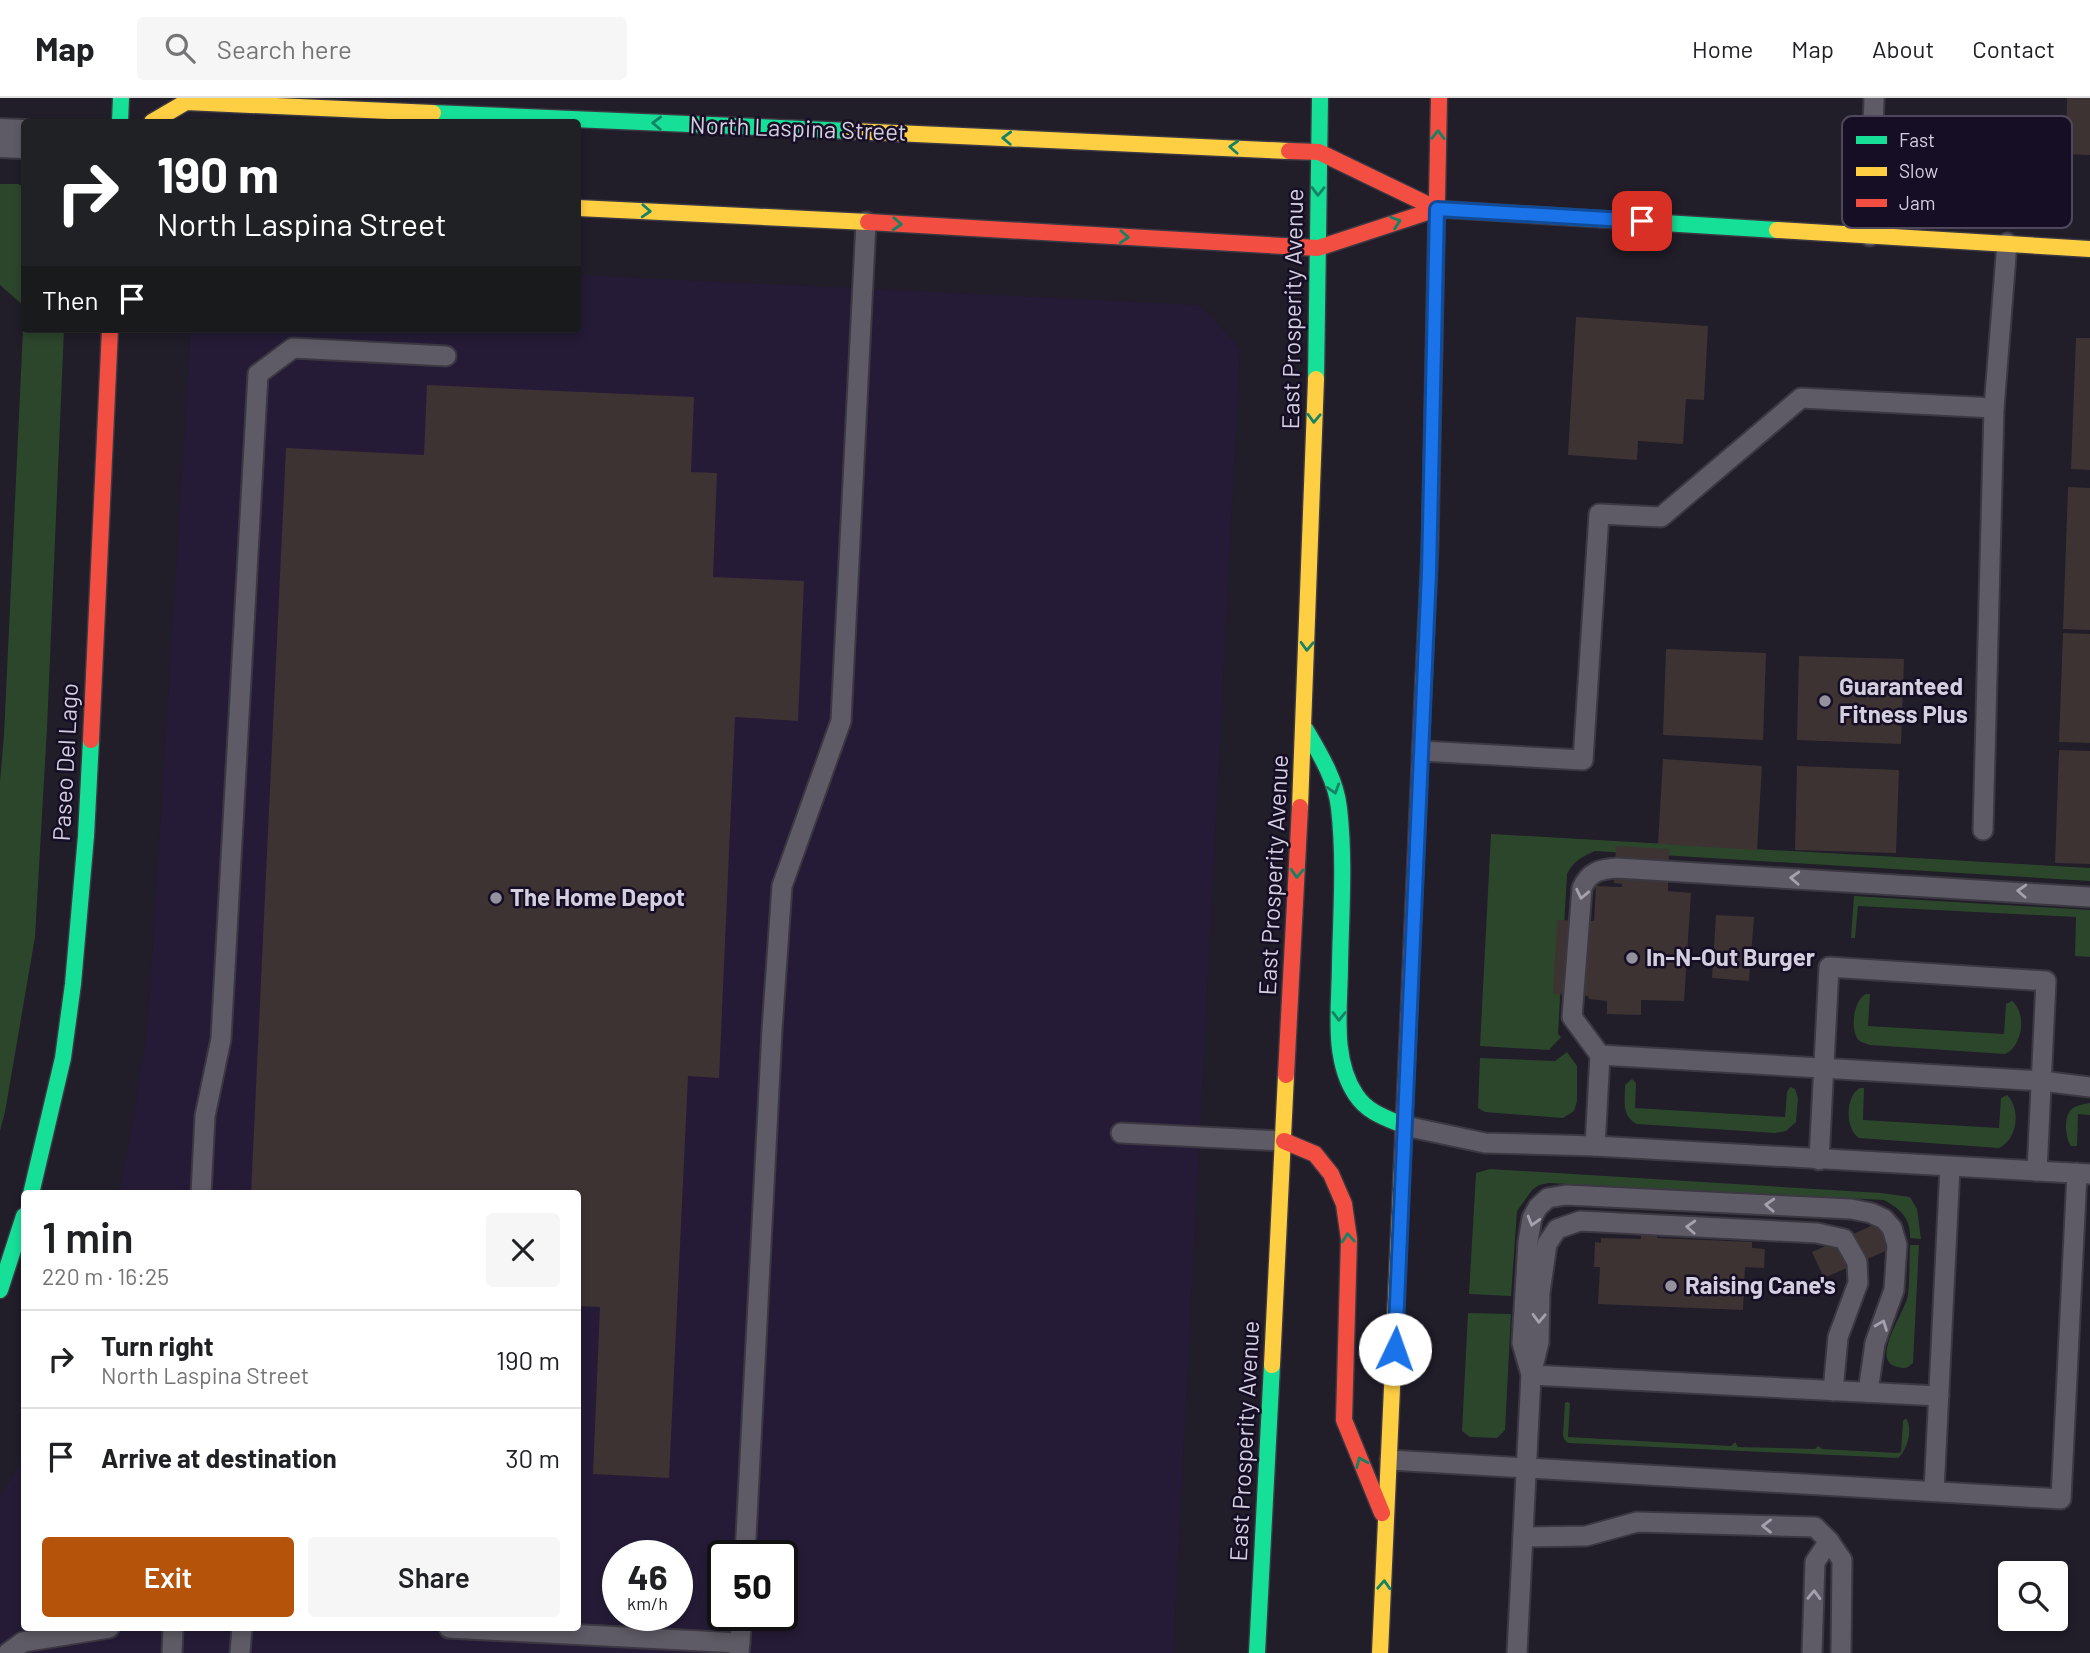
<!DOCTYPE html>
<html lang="en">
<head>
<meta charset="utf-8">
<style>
  :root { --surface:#fff; --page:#f6f6f6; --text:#202124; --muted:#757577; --line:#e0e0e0; --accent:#b45309 }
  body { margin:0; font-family:Barlow,sans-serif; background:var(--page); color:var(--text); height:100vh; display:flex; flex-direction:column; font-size:26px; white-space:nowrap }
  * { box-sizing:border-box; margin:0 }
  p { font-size:23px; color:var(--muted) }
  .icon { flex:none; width:38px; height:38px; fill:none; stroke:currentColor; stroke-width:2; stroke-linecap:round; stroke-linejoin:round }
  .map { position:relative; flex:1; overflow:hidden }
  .details { position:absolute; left:21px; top:1092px; width:560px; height:441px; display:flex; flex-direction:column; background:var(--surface); border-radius:7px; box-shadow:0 4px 10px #0003 }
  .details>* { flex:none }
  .guide { position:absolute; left:21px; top:21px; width:560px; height:214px; border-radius:7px; box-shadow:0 4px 10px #0003; background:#202124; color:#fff; overflow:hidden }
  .buttons { position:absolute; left:1998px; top:1463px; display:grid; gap:14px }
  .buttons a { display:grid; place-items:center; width:70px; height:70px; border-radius:7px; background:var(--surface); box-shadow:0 4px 10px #0003; font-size:35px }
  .speed { position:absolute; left:602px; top:1442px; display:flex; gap:14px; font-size:35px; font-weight:700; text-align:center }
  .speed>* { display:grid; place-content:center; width:91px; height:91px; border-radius:50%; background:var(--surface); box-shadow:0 4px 10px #0003; line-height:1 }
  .speed small { font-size:18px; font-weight:400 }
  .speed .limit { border:4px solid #111; border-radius:10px; background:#fff; color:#111 }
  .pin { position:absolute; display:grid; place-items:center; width:60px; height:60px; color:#fff; margin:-30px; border-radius:14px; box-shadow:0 4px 10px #0006 }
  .me { position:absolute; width:77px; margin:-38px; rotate:3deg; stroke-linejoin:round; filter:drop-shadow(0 0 5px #0008) }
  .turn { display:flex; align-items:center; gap:24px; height:147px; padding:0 21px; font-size:32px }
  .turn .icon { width:91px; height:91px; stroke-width:2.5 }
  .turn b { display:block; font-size:49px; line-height:60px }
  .then { display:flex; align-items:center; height:66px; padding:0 21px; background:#0003; gap:14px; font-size:26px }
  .round { display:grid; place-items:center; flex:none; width:74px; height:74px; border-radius:7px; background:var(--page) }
  .head { display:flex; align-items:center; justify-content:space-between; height:119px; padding:0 21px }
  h1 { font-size:42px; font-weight:600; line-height:52px }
  .primary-button { display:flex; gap:14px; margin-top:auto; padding:14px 21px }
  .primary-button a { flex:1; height:80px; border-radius:7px; background:var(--accent); color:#fff; font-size:28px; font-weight:600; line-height:80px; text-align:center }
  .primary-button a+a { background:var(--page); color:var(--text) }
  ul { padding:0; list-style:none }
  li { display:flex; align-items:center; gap:21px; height:98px; padding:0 21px; border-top:2px solid var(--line) }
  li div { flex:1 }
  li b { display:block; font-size:26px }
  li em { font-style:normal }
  header { display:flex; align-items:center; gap:42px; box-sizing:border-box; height:98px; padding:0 35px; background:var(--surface); border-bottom:2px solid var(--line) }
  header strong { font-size:33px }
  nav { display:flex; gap:38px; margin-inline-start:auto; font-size:24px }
  .search { width:490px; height:63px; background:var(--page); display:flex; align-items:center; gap:18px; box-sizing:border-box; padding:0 24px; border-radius:7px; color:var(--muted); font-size:26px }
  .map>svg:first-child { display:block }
  .built { fill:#251b37; fill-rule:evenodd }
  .green { fill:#2c462c }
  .building { fill:#3d3333 }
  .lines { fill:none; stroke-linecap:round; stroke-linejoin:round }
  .lane-casing { stroke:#3b3842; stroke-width:23 }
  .street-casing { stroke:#3b3842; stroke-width:42 }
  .fast-casing { stroke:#3b3842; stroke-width:19 }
  .slow-casing { stroke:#3b3842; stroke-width:19 }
  .jam-casing { stroke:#3b3842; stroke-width:19 }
  .lane { stroke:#5f5b66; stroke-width:19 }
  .street { stroke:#5f5b66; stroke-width:38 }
  .fast { stroke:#16e098; stroke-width:16 }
  .slow { stroke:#ffcf43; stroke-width:16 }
  .jam { stroke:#f24e42; stroke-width:16 }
  .oneway { stroke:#168264 }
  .oneway2 { stroke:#a5a1af }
  .route-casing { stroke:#114b97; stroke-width:18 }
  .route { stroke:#1a73e8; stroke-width:12 }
  .poi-dot { fill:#95919f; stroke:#160e25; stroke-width:2.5 }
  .labels { text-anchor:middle; stroke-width:5; stroke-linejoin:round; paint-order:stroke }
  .street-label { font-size:24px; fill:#d4cfdf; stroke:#160e25 }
  .poi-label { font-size:24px; font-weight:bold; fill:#d4cfdf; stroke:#160e25; text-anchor:start }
  .key { fill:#160e25; stroke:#4f485d; stroke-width:2 }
  .key-label { font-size:19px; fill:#d4cfdf }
</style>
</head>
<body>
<header>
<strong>Map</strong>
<div class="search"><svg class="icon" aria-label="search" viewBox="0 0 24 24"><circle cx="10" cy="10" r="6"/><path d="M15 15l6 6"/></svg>Search here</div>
<nav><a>Home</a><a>Map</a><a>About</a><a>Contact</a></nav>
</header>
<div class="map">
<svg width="2090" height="1555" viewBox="0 0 2090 1555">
  <rect width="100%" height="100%" fill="#211d29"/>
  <path class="built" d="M 578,177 L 1200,207 L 1240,250 L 1173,1555 L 0,1555 L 0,1401 L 24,1356 L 24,1530 L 578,1530 L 578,1096 L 119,1095 L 133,1024 L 148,926 L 191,231 L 578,231 ZM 618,1458 L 677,1458 L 677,1517 L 618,1517 ZM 723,1458 L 782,1458 L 782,1517 L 723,1517 Z"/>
  <g class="green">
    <path d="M 0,86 L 18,86 L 24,89 L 24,208 L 0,187 Z"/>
    <path d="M 24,211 L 24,231 L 64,231 L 47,630 L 35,839 L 5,1014 L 0,1033 L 0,684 L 4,637 Z"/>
    <path d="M 1491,736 L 2090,770 L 2090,783 L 1595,753 C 1581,759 1574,763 1567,776 L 1558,936 L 1561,939 L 1549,952 L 1480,948 Z"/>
    <path d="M 1854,798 L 2090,812 L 2090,859 L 2075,858 L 2076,819 L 1858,808 L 1855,840 L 1851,840 Z"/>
    <path d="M 1866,896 L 1870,896 L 1868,928 L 2004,936 L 2006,906 L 2012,903 C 2027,915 2023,948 2005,956 L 1870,947 C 1864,945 1858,944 1856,938 C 1851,926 1854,902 1866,896 Z"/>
    <path d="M 1567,954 L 1577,968 L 1577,1003 L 1574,1013 L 1563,1020 L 1485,1014 L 1478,1010 L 1480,960 L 1555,963 Z"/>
    <path d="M 1632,981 L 1636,985 L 1635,1010 L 1785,1019 L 1787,994 L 1790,989 L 1795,991 L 1798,1000 L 1796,1024 L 1786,1033 L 1775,1035 L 1637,1026 C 1621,1018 1625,1003 1625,987 Z"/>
    <path d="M 1860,990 L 1864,990 L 1863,1022 L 1999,1030 L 2001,1000 L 2007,997 C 2021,1011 2018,1041 1999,1050 L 1859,1040 C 1845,1031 1845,998 1860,990 Z"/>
    <path d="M 2090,1005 L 2090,1017 L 2078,1016 L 2077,1048 L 2071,1048 C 2065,1039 2063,1017 2073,1010 C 2078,1007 2085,1006 2090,1005 Z"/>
    <path d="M 1490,1071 L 1881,1095 L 1910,1099 L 1917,1111 L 1921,1141 L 1910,1140 C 1911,1120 1900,1111 1884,1102 L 1549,1085 L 1539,1087 L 1532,1092 L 1517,1113 L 1511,1198 L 1469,1196 L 1476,1075 Z"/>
    <path d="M 1910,1147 L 1919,1147 L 1913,1265 C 1908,1270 1905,1271 1898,1269 C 1868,1264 1906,1213 1908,1197 C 1910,1180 1909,1163 1910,1147 Z"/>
    <path d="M 1468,1215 L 1511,1216 L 1505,1332 L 1497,1340 L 1470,1339 L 1462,1333 Z"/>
    <path d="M 1567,1304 L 1570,1305 L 1568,1339 L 1731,1348 L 1735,1344 L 1738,1349 L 1815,1351 L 1818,1348 L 1822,1351 L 1898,1355 L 1901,1354 L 1903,1323 L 1906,1320 C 1913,1330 1908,1352 1898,1360 L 1568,1345 L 1564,1341 L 1563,1337 L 1565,1305 Z"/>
  </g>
  <g class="building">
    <path d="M 2067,0 L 2090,0 L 2090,57 L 2066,56 Z"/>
    <path d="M 1576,219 L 1708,228 L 1704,302 L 1686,301 L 1683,346 L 1638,343 L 1637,362 L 1568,357 Z"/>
    <path d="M 2076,240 L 2090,240 L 2090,372 L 2071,371 Z"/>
    <path d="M 427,287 L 694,299 L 691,374 L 717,375 L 713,479 L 804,483 L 798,623 L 735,619 L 719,980 L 688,978 L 669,1380 L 593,1376 L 600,1209 L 578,1208 L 578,1096 L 251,1096 L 286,350 L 424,357 Z"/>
    <path d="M 2068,389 L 2090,390 L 2090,532 L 2063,531 Z"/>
    <path d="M 2063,535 L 2090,536 L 2090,645 L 2059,644 Z"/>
    <path d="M 1666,551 L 1766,555 L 1763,642 L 1663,637 Z"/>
    <path d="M 1799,558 L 1904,561 L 1901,646 L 1797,642 Z"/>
    <path d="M 2059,652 L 2090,653 L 2090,766 L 2055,765 Z"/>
    <path d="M 1663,661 L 1762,668 L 1757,752 L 1658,746 Z"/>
    <path d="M 1797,668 L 1899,672 L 1896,755 L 1795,752 Z"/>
    <path d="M 1616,748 L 1669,751 L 1668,793 L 1691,795 L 1684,903 L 1641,902 L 1641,917 L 1607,916 L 1607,903 L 1589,901 L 1588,898 L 1553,896 L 1557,822 L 1594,823 L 1596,788 L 1622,789 L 1622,786 L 1614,785 Z"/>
    <path d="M 1716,817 L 1754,819 L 1749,883 L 1712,880 Z"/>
    <path d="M 1878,1125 L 1890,1151 L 1824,1180 L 1812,1154 Z"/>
    <path d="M 1641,1136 L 1657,1137 L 1657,1140 L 1752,1144 L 1752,1150 L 1765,1151 L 1764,1170 L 1745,1169 L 1743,1212 L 1598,1206 L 1600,1169 L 1594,1169 L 1595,1144 L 1601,1145 L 1601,1140 L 1641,1141 Z"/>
  </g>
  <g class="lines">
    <g class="lane-casing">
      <g id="lane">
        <path d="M 1870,138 L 1874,0"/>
        <path d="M 1422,653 L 1583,662 L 1599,416 L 1661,419 L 1801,300 L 1994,310"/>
        <path d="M 1983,732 L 1994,310 L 2007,145"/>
        <path d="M 1600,957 L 2042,983 L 2090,989"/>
        <path d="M 1405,1028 L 1485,1045 L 1595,1048 L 2090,1076"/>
        <path d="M 1121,1035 L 1284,1043"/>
        <path d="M 1595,1048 L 1600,957 L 1572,919 L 1582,790 C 1589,774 1600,771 1617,770 L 2090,799"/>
        <path d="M 1819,1062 L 1829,869 L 2046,883 L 2037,1073"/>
        <path d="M 201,1096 L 205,1018 L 221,941 L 258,276 L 293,250 L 446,258"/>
        <path d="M 1530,1273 L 1522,1245 L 1528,1144 L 1532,1120 L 1538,1109 L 1548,1100 L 1566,1097 L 1851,1111 L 1871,1115 L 1884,1121 L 1892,1130 L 1897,1147 L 1894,1192 L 1875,1245 L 1868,1294"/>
        <path d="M 1531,1277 L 1939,1298"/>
        <path d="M 1390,1362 L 2061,1401 L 2077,1075"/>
        <path d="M 1934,1393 L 1950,1069"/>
        <path d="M 1523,1439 L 1586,1438 L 1637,1424 L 1815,1429 L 1829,1443 L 1842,1462 L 1841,1555"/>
        <path d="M 745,1458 L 772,932 L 782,788 L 841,623 L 866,124"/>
        <path d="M 449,1530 L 740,1545"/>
        <path d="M 8,1555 L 23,1544 L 109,1530"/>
        <path d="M 172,1555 L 173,1530"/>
        <path d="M 240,1555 L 242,1530"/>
        <path d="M 739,1555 L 742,1517"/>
        <path d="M 1517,1555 L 1531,1277 L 1539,1244 L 1540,1195 L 1547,1146 L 1557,1131 L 1580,1123 L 1817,1135 L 1844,1141 L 1857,1164 L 1858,1185 L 1838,1239 L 1833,1293"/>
        <path d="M 1812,1555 L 1815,1464 L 1829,1443"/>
      </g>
    </g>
    <g class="street-casing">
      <path id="street" d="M 0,40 L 24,41"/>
    </g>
    <g class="fast-casing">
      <g id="fast">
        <path d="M 433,15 L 851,33"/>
        <path d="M 120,24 L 121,0"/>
        <path d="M 1437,111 L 1777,132"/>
        <path d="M 1316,281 L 1320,0"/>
        <path d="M 1306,632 C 1320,656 1336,682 1339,710 C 1345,762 1341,815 1340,866 C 1340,908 1331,960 1356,997 C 1368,1015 1386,1020 1405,1028"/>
        <path d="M 31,1096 L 63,960 L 73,886 L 86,738 L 91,642"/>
        <path d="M 0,1192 L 24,1118"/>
        <path d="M 1257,1555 L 1272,1267"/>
      </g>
    </g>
    <g class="slow-casing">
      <g id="slow">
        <path d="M 152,24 L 186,4 L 433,15"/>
        <path d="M 851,33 L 1289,53"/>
        <path d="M 578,110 L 868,124"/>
        <path d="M 1777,132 L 2090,151"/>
        <path d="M 1423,595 L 1430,449 L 1434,252"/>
        <path d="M 1300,709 L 1316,281"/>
        <path d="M 1272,1267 L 1286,977"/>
        <path d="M 1380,1555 L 1402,1069"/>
      </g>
    </g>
    <g class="jam-casing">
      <g id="jam">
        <path d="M 1289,53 L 1319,54 L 1437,111"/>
        <path d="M 868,124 L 1318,150 L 1437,111"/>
        <path d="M 1434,252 L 1439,0"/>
        <path d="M 91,642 L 110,231"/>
        <path d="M 1286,977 L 1300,709"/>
        <path d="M 1284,1043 L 1315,1056 L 1331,1076 L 1344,1106 L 1349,1141 L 1344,1322 L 1382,1415"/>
        <path d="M 1402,1069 L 1423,595"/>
      </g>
    </g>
    <use href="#lane" class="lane"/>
    <use href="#street" class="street"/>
    <use href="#fast" class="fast"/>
    <use href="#slow" class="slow"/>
    <use href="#jam" class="jam"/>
  </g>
  <defs><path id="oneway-chevron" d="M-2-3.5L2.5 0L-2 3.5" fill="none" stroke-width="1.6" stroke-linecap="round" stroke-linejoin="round" transform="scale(1.75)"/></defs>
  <g class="oneway">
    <use href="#oneway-chevron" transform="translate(657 25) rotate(-178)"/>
    <use href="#oneway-chevron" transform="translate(1438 37) rotate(-89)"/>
    <use href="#oneway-chevron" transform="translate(1007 40) rotate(-178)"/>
    <use href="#oneway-chevron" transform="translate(1234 49) rotate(-177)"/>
    <use href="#oneway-chevron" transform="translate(1318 93) rotate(91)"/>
    <use href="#oneway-chevron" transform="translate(646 113) rotate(3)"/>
    <use href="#oneway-chevron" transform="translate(1396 124) rotate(-18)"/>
    <use href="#oneway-chevron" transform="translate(897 126) rotate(3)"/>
    <use href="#oneway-chevron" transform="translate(1124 139) rotate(3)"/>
    <use href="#oneway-chevron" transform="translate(1314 320) rotate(92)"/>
    <use href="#oneway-chevron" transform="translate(1307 548) rotate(92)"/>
    <use href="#oneway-chevron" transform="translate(1334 691) rotate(73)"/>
    <use href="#oneway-chevron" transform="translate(1297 775) rotate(93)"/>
    <use href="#oneway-chevron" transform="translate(1339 918) rotate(91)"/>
    <use href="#oneway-chevron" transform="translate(1348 1140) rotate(-94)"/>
    <use href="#oneway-chevron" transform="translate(1361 1364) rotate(-113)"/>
    <use href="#oneway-chevron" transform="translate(1384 1487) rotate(-87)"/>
  </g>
  <g class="oneway2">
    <use href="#oneway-chevron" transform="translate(1795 780) rotate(-177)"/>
    <use href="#oneway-chevron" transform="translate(2022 793) rotate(-177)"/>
    <use href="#oneway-chevron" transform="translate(1582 796) rotate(102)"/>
    <use href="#oneway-chevron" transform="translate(1770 1107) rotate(-177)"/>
    <use href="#oneway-chevron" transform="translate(1533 1123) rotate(106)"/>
    <use href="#oneway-chevron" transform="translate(1691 1129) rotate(-177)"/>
    <use href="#oneway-chevron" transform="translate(1539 1220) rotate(92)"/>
    <use href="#oneway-chevron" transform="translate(1882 1227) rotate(-69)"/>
    <use href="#oneway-chevron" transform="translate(1767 1428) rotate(-179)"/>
    <use href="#oneway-chevron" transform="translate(1814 1497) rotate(-88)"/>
  </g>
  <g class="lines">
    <g class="route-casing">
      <path id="route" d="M 1395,1251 L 1429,474 L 1437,111 L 1642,123"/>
    </g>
    <use href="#route" class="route"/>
  </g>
  <g class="poi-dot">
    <circle cx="1825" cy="603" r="7"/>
    <circle cx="496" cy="800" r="7"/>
    <circle cx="1632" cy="860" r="7"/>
    <circle cx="1671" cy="1188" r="7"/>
  </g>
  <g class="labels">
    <g class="street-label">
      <text transform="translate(798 31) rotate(2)" y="8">North Laspina Street</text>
      <text transform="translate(1293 211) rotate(-89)" y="8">East Prosperity Avenue</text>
      <text transform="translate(66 664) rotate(-87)" y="8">Paseo Del Lago</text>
      <text transform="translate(1274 777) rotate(-87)" y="8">East Prosperity Avenue</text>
      <text transform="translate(1245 1343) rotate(-87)" y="8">East Prosperity Avenue</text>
    </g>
    <g class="poi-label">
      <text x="1839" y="597">Guaranteed<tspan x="1839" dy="28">Fitness Plus</tspan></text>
      <text x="510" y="808">The Home Depot</text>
      <text x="1646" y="868">In-N-Out Burger</text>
      <text x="1685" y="1196">Raising Cane's</text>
    </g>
  </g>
  <rect x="1842" y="18" width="230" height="112" rx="10" class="key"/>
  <rect x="1856" y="38" width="31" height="8" fill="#16e098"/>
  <rect x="1856" y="69" width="31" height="9" fill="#ffcf43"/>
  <rect x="1856" y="101" width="31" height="8" fill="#f24e42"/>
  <g class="key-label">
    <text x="1899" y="49">Fast</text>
    <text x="1899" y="80">Slow</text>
    <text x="1899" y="112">Jam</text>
  </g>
</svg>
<div class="buttons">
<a><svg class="icon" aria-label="search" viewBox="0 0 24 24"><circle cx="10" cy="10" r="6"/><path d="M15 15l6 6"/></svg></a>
</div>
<div class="speed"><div>46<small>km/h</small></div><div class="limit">50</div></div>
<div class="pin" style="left:1642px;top:123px;background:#d93025"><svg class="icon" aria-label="arrive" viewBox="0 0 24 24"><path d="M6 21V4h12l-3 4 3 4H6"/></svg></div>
<svg class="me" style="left:1395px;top:1251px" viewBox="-20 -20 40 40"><circle r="19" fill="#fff"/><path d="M0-13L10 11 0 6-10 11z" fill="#1a73e8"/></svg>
<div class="guide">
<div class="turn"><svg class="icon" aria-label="right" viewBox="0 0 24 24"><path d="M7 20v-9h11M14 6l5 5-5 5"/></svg><div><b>190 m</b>North Laspina Street</div></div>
<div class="then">Then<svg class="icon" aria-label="arrive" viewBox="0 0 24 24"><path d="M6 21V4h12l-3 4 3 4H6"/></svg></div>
</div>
<section class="details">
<div class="head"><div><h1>1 min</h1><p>220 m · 16:25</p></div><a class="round"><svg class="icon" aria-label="close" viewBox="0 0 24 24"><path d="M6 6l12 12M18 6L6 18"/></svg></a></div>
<ul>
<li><svg class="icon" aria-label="right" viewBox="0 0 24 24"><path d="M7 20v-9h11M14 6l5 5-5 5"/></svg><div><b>Turn right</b><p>North Laspina Street</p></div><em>190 m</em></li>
<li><svg class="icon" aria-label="arrive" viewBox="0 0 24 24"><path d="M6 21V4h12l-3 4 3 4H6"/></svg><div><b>Arrive at destination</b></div><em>30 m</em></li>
</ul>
<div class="primary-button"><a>Exit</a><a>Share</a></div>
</section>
</div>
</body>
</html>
